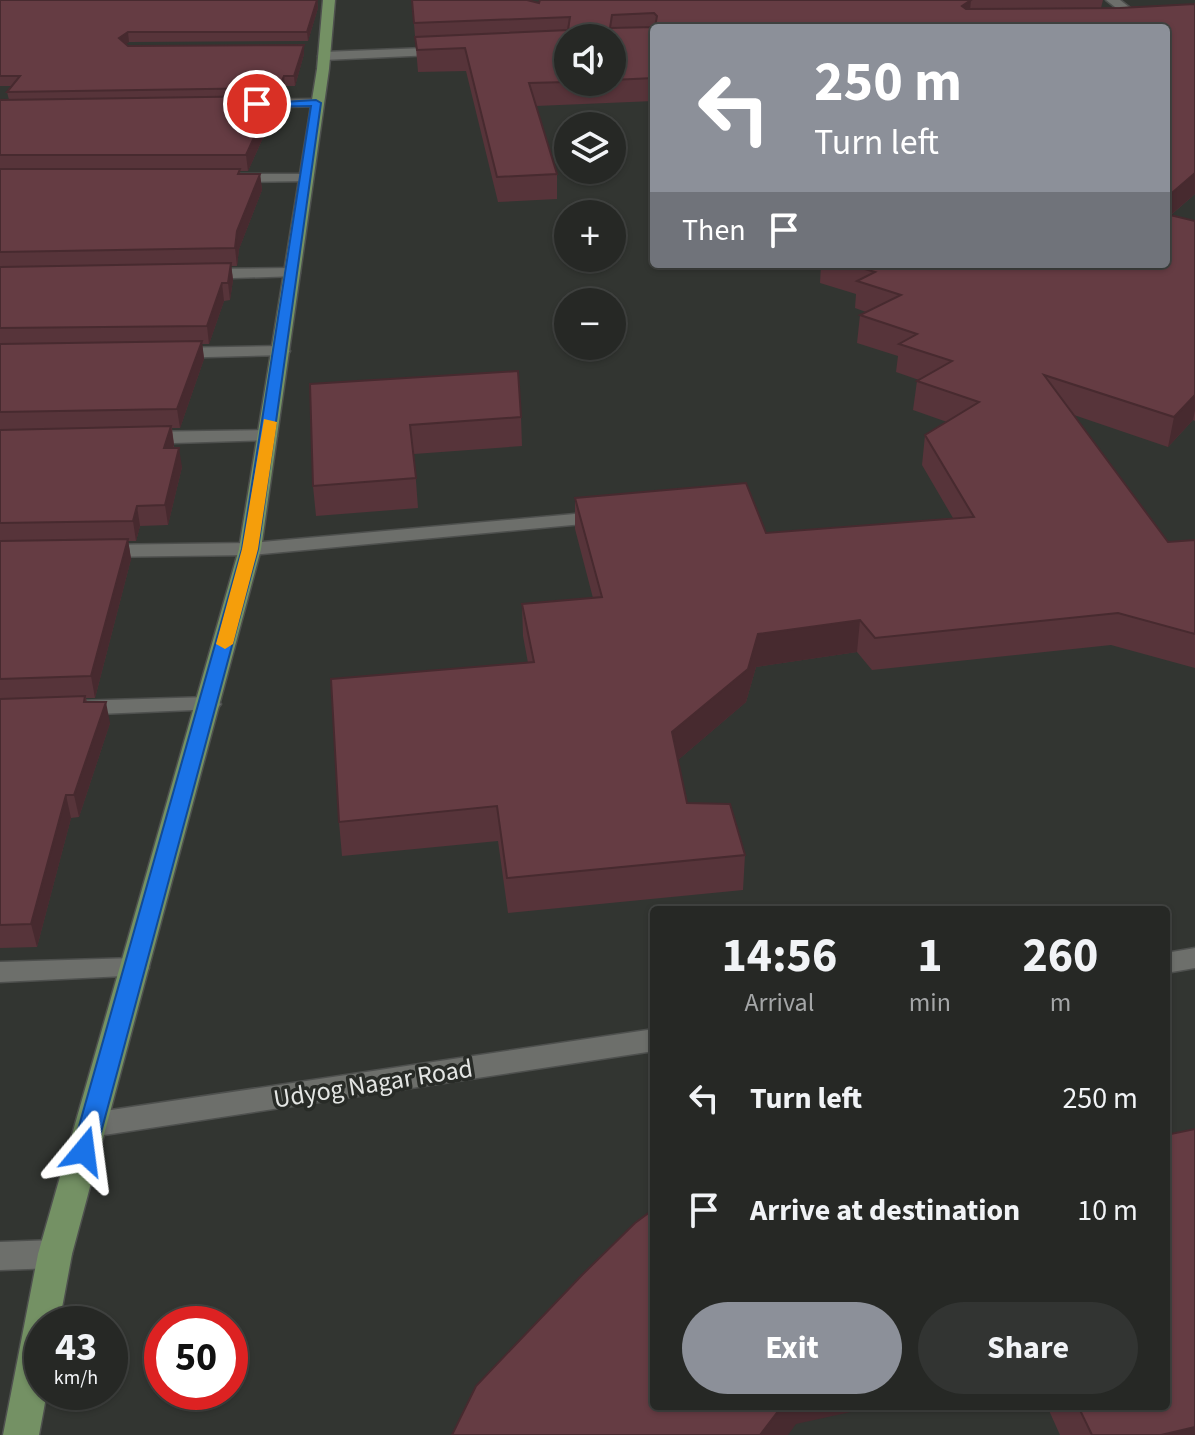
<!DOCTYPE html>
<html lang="en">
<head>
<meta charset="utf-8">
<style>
  :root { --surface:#262825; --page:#323432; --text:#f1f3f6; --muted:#a4a6a7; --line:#424442; --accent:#8c9099 }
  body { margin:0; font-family:"Source Sans 3",sans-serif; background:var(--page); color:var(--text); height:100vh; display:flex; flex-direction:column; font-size:30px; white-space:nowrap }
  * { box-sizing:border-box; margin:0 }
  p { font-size:26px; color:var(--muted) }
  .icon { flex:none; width:44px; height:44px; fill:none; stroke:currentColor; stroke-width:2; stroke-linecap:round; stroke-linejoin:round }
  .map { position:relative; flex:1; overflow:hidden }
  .drawer { position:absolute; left:650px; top:906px; width:520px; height:504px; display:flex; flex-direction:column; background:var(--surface); border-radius:8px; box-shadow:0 2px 6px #0004,0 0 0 2px var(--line) }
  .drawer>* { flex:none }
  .guide { position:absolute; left:650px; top:24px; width:520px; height:244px; border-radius:8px; box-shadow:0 2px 6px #0004,0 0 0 2px var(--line); background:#8c9099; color:#fff; overflow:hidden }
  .fabs { position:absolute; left:554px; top:24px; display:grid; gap:16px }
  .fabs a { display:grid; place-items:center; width:72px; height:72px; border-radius:50%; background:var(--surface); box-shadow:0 2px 6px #0004,0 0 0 2px var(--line); font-size:40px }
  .speed { position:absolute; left:24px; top:1306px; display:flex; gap:16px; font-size:40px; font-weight:700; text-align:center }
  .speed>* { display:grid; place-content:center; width:104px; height:104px; border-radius:50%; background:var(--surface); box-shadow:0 2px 6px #0004,0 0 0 2px var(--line); line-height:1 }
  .speed small { font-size:20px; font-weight:400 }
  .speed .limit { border:12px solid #d22; background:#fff; color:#111 }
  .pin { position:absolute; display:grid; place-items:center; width:68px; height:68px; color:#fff; margin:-34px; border:4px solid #fff; border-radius:50%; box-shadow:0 2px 8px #0007 }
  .me { position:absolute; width:88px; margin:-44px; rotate:16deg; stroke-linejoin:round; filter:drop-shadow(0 0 6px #0008) }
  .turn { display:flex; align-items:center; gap:28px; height:168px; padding:0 32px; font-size:36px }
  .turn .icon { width:104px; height:104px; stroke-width:2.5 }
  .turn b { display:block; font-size:56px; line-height:68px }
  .then { display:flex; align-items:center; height:76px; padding:0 32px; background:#0003; gap:16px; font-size:30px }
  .eta { display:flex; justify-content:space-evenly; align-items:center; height:136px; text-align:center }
  .eta b { font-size:48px; font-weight:700; line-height:56px }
  .cta { display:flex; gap:16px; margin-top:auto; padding:16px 32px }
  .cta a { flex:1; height:92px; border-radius:48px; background:var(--accent); color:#fff; font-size:32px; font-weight:700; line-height:92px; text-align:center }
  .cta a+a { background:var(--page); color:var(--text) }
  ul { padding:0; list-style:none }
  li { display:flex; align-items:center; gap:24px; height:112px; padding:0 32px }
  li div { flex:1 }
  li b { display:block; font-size:30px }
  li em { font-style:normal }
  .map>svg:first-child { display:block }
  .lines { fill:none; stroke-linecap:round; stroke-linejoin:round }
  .minor-casing { stroke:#4e504e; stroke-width:3 }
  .major-casing { stroke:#4e504e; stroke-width:3 }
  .minor { fill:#6d6f6b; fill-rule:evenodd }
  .major { fill:#749164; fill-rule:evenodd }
  .wall { fill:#57343a; fill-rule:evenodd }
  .shaded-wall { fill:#472a2f }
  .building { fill:#653c43; stroke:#472a2f; stroke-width:2; fill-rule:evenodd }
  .route { fill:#1a73e8; stroke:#114b97; stroke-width:2 }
  .slow { fill:#f59e0b }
  .labels { text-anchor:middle; stroke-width:7; stroke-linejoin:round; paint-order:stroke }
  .near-street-label { font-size:26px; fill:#e3e5e3; stroke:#282b27 }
</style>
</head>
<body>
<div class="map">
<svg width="1195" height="1435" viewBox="0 0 1195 1435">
  <rect width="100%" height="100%" fill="#323531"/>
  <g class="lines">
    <g class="minor-casing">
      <g id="minor">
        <path d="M 1106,0 L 1120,0 L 1147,21 L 1137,24 Z"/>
        <path d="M 450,47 L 456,51 L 454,54 L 324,60 L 318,56 L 324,52 Z"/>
        <path d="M 316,99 L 321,100 L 321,106 L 242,108 L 235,104 L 242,100 Z"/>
        <path d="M 306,174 L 313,178 L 311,181 L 230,182 L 223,178 L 230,174 Z"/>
        <path d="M 292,268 L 300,273 L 298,276 L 202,279 L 194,274 L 202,269 Z"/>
        <path d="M 281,346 L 290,351 L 287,355 L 171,358 L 162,353 L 171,348 Z"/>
        <path d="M 267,430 L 274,432 L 277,436 L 274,440 L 141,444 L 131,438 L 141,432 Z"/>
        <path d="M 608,511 L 618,517 L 615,521 L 250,555 L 98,557 L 87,551 L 98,545 L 250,543 Z"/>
        <path d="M 209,697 L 221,704 L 217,709 L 75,715 L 63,708 L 75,701 Z"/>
        <path d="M 1195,948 L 1195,968 L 1166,973 L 1166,953 Z"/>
        <path d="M 135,958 L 145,961 L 149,968 L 145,975 L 0,982 L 0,962 Z"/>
        <path d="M 654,1029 L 654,1051 L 91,1137 L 80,1133 L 76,1125 L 80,1117 L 91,1113 Z"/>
        <path d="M 55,1240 L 67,1244 L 72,1254 L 67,1264 L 55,1268 L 0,1270 L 0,1242 Z"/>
      </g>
    </g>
    <g class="major-casing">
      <path id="major" d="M 323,0 L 335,0 L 329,69 L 261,549 L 72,1254 L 59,1324 L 42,1324 L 42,1392 L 47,1392 L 39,1435 L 3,1435 L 38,1254 L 239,549 L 317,69 Z"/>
    </g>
    <use href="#minor" class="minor"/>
    <use href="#major" class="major"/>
  </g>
  <g class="wall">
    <path d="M 0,0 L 317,0 L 318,8 L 308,41 L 129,42 L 125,44 L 128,46 L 304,54 L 295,86 L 285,86 L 281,98 L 273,98 L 275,111 L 248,171 L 240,171 L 241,174 L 260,174 L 262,190 L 239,249 L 237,266 L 231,266 L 233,280 L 230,300 L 224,301 L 209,344 L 202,344 L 204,359 L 180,428 L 172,428 L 174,445 L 174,448 L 182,467 L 168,525 L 140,526 L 136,541 L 128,541 L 131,559 L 95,698 L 86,698 L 87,702 L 110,723 L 79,817 L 71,818 L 37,947 L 0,948 L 0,100 L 9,100 L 7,92 L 12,86 L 0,86 Z"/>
    <path d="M 412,0 L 539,3 L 540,0 L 1103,0 L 1101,8 L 1195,4 L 1195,194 L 1171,215 L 1195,221 L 1195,421 L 1193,420 L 1168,447 L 1074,415 L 1168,542 L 1195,540 L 1195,668 L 1111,645 L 872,670 L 857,652 L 756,667 L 746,702 L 678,760 L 687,803 L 745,855 L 743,890 L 508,913 L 498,841 L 342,856 L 339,822 L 528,663 L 523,636 L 522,604 L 593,598 L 575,529 L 575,498 L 766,533 L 953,518 L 922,465 L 925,435 L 947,422 L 913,410 L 917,381 L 919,380 L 896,372 L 898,356 L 857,343 L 860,315 L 866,312 L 855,308 L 856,294 L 820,283 L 821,264 L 1166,264 L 654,28 L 654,101 L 536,106 L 557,174 L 557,199 L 498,202 L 466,71 L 418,72 ZM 612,38 L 612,82 L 568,82 Z"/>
    <path d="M 310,384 L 521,417 L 522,446 L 414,454 L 418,508 L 316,516 L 313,486 Z"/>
    <path d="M 1047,1406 L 1166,1406 L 1195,1435 L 1060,1435 Z"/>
  </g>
  <g class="shaded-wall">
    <path d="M 317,0 L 318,8 L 308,41 L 307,32 Z"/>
    <path d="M 971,0 L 969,21 L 962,6 Z"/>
    <path d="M 128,32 L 129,42 L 120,48 L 119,38 Z"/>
    <path d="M 304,45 L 304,54 L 295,86 L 294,76 Z"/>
    <path d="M 284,76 L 285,86 L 281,98 L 279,88 Z"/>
    <path d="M 273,96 L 275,111 L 248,171 L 246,155 Z"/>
    <path d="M 1195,173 L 1195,194 L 1166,219 L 1166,198 Z"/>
    <path d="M 260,174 L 262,190 L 239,249 L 237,266 L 235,248 L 237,231 Z"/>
    <path d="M 231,263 L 233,280 L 230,300 L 228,283 Z"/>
    <path d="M 222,283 L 224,301 L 209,344 L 207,326 Z"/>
    <path d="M 202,341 L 204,359 L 180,428 L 177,409 Z"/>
    <path d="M 1195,395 L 1195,410 L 1193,420 L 1168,447 L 1174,417 Z"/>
    <path d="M 171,426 L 174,445 L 167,468 L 164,448 Z"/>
    <path d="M 179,448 L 182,467 L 168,525 L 165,505 Z"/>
    <path d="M 137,506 L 140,526 L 136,541 L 133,521 Z"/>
    <path d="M 128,539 L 131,559 L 95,698 L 91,676 Z"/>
    <path d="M 860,620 L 857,652 L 756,667 L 746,702 L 671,766 L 672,732 L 758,634 Z"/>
    <path d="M 106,702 L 110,723 L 79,817 L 74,795 Z"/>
    <path d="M 66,795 L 71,818 L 37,947 L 31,924 Z"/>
    <path d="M 782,1406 L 878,1406 L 796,1424 L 788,1435 L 760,1435 Z"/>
    <path d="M 1195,1427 L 1195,1435 L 1161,1435 Z"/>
  </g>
  <g class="building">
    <path d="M 0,0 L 317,0 L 307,32 L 128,32 L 119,38 L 128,46 L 304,45 L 294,76 L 284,76 L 279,88 L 7,92 L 20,76 L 0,76 Z"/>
    <path d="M 412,0 L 527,0 L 539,3 L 540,0 L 971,0 L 962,6 L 966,9 L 1120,8 L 1195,4 L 1195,173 L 1166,198 L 1166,28 L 654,28 L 654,78 L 612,80 L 612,38 L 568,38 L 568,82 L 529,83 L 557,174 L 497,177 L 465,48 L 417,50 L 415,37 L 568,30 L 570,17 L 414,23 ZM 654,13 L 657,16 L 655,27 L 610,28 L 612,15 Z"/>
    <path d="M 273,96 L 246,155 L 0,155 L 0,100 Z"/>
    <path d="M 0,169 L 240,169 L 238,174 L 260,174 L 237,231 L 235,248 L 0,252 Z"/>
    <path d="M 1166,214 L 1195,221 L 1195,395 L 1174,417 L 1044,375 L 1168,542 L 1195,540 L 1195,634 L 1118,613 L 875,638 L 860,620 L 758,634 L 748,669 L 672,732 L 687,803 L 730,804 L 745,855 L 507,878 L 497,806 L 339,822 L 331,679 L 534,662 L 522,604 L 602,597 L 575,498 L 746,483 L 766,533 L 974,517 L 925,435 L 979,402 L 917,381 L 952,361 L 899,344 L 917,334 L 860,315 L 901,295 L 857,281 L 875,272 L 848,264 L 1166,264 Z"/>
    <path d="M 231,263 L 228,283 L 222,283 L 207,326 L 0,328 L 0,267 Z"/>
    <path d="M 202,341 L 177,409 L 0,412 L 0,344 Z"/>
    <path d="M 518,371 L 521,417 L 410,425 L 416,478 L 313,486 L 310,384 Z"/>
    <path d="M 171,426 L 164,448 L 179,448 L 165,505 L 137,506 L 133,521 L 0,523 L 0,430 Z"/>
    <path d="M 128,539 L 91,676 L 0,679 L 0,541 Z"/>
    <path d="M 85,696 L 84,702 L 106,702 L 74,795 L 66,795 L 31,924 L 0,925 L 0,699 Z"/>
    <path d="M 1195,1129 L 1195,1427 L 1161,1435 L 1092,1435 L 1078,1406 L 1166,1406 L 1166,1135 Z"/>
    <path d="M 654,1209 L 654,1406 L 782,1406 L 760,1435 L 452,1435 L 476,1386 L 582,1275 L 635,1223 Z"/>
  </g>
  <path class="route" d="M 316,100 L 321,103 L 258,549 L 96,1151 L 92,1157 L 75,1157 L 72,1151 L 242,549 L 311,106 L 257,107 L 251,104 Z"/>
  <path class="slow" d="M 264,419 L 277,422 L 258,549 L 233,644 L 225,649 L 216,644 L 242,549 Z"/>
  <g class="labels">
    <g class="near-street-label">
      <text transform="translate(373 1083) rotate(-9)" y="9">Udyog Nagar Road</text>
    </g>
  </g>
</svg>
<div class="fabs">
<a><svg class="icon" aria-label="sound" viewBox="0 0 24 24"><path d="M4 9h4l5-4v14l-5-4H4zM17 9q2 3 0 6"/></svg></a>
<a><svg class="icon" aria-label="layers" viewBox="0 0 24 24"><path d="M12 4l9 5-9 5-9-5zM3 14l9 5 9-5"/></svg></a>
<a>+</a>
<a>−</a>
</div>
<div class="speed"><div>43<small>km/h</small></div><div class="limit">50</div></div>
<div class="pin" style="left:257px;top:104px;background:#d93025"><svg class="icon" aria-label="arrive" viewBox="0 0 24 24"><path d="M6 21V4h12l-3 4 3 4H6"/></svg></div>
<svg class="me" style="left:84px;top:1151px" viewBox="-20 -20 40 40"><path d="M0-17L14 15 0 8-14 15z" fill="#1a73e8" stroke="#fff" stroke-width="4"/></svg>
<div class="guide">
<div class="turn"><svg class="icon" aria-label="left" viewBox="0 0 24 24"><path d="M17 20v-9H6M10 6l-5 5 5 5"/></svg><div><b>250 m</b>Turn left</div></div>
<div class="then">Then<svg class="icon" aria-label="arrive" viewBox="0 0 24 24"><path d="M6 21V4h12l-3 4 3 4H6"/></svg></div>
</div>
<section class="drawer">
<div class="eta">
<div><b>14:56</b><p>Arrival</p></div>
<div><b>1</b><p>min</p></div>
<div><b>260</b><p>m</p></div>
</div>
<ul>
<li><svg class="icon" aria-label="left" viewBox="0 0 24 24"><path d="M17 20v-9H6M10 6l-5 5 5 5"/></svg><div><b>Turn left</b></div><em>250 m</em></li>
<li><svg class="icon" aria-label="arrive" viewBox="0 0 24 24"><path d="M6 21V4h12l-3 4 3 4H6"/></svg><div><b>Arrive at destination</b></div><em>10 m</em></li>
</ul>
<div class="cta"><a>Exit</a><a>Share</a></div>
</section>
</div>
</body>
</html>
